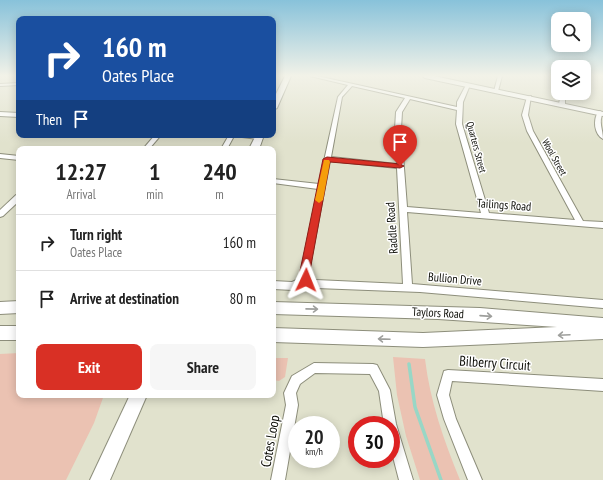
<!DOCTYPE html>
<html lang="en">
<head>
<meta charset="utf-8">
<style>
  :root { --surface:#fff; --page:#f6f6f6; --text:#222; --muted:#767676; --line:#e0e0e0; --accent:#d93025 }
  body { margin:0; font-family:"PT Sans Narrow",sans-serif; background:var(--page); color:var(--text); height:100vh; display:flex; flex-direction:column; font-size:15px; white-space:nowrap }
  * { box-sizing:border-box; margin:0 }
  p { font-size:13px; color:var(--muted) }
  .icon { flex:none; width:22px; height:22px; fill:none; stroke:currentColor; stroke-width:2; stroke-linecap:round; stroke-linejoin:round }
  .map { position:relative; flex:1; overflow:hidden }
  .details { position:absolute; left:16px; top:146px; width:260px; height:252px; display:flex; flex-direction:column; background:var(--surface); border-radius:8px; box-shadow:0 2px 10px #0003 }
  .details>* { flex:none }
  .hud { position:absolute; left:16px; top:16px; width:260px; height:122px; border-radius:8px; box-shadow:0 2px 10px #0003; background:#1a4fa0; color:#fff; overflow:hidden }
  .tools { position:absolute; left:551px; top:12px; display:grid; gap:8px }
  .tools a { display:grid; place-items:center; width:40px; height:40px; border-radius:8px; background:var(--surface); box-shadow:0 2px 10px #0003; font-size:20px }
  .speed { position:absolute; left:288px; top:416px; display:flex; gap:8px; font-size:20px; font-weight:700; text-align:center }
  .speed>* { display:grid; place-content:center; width:52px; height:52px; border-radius:50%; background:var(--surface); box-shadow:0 2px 10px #0003; line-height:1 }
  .speed small { font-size:10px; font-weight:400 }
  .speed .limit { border:6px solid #d22; background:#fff; color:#111 }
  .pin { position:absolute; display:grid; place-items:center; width:34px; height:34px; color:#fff; margin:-41px -17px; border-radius:50% 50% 50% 0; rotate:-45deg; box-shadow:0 0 4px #0007 }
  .pin .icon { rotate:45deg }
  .me { position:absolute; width:44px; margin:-22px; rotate:2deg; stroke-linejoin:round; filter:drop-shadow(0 0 3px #0008) }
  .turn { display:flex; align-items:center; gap:14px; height:84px; padding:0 20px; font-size:18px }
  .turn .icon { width:52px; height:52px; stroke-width:2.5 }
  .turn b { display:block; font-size:28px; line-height:34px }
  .then { display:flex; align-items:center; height:38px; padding:0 20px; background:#0003; gap:8px; font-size:15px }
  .eta { display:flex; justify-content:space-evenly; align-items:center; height:68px; text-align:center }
  .eta b { font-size:24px; font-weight:600; line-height:28px }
  .button { display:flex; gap:8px; margin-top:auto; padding:8px 20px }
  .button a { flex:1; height:46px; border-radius:8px; background:var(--accent); color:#fff; font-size:16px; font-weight:600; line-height:46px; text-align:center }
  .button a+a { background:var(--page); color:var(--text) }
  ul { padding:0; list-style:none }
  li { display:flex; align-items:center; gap:12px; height:56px; padding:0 20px; border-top:1px solid var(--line) }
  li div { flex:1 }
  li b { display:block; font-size:15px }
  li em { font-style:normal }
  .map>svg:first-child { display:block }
  .green { fill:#ebc2b2 }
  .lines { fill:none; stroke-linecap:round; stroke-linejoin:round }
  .stream { stroke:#98d7c6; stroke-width:3.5 }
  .street-casing { stroke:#8d8e7b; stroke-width:2 }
  .secondary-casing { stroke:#8d8e7b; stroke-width:2 }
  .street { fill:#fff; fill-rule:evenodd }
  .secondary { fill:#fff; fill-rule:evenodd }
  .oneway { stroke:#9e9f9c }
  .route { fill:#d93025; stroke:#8d1f18 }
  .slow { fill:#f59e0b }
  .labels { text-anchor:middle; stroke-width:3; stroke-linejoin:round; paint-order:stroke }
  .far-street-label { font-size:10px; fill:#0d0e07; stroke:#fff }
  .street-label { font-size:12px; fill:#0d0e07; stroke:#fff }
  .near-street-label { font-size:14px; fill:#0d0e07; stroke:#fff }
</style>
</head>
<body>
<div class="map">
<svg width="603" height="480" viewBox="0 0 603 480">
  <rect width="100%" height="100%" fill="#e1e2cd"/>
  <g class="green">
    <path d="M 19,353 L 19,395 L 104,395 L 94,423 L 66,480 L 0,480 L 0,354 Z"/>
    <path d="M 393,357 L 425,359 C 430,401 444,441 460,480 L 420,480 L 406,436 L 397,395 Z"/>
    <path d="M 273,358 L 288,358 L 285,377 L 279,381 L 273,380 Z"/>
  </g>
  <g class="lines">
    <path class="stream" d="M 409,364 L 415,407 L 441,480"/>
    <g class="street-casing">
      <g id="street">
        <path d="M 310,76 L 317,76 L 457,107 L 457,102 L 466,85 L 470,84 L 470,85 L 463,102 L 462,124 L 489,213 L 575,220 L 527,131 L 522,115 L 527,97 L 531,96 L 528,115 L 533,131 L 583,221 L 603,222 L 603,228 L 407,212 L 412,284 L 603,300 L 603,308 L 420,292 L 316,288 L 306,284 L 293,290 L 273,289 L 273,281 L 292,282 L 301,278 L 301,271 L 318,189 L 273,183 L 273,179 L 319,184 L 338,97 L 348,85 ZM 352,86 L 405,98 L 396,112 L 395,129 L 397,164 L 331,157 L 342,97 ZM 410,99 L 457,110 L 456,124 L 481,213 L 407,207 L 401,129 L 402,112 ZM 330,161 L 397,168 L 403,284 L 316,280 L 310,278 L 309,271 Z"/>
        <path d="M 498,76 L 502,76 L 498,91 L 496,92 L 494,91 Z"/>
        <path d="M 555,76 L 558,76 L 558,78 L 556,78 Z"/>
        <path d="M 19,83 L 19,85 L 0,86 L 0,84 Z"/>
        <path d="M 561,93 L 565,93 L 565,104 L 562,106 L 559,104 Z"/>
        <path d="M 600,111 L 603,113 C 598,122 603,129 603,139 C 594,134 593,120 598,112 Z"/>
        <path d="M 0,112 L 19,113 L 19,117 L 0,116 Z"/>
        <path d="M 155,135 L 161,135 L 149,149 L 143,149 Z"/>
        <path d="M 229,135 L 256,135 L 262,137 L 259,139 L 234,136 L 227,149 L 221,149 Z"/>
        <path d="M 0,154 L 19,156 L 19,160 L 0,158 Z"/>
        <path d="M 16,195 L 19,195 L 19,201 L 3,216 L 0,217 L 0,210 Z"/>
        <path d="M 314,363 L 373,364 L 377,365 L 390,390 L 396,424 L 413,480 L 399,480 L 391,449 L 391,425 L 384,425 L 379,391 L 370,374 L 315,373 L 300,384 L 296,393 L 298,405 L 285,480 L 271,480 L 286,405 L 284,393 L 292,376 Z"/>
        <path d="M 448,370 L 603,379 L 603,391 L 452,381 L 449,395 L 456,419 L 482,480 L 468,480 L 444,419 L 437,395 L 444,371 Z"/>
      </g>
    </g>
    <g class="secondary-casing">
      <g id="secondary">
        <path d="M 285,76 L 291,76 L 277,108 L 273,110 L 273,100 Z"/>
        <path d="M 422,76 L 434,76 L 603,112 L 603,116 L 425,78 Z"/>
        <path d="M 256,135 L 264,135 L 259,149 L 249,149 Z"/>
        <path d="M 19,301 L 19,313 L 0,314 L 0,302 Z"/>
        <path d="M 273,302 L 480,308 L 603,318 L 603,339 L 423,347 L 273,342 L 273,328 L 423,333 L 557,327 L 438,319 L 273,314 Z"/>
        <rect x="0" y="326" width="19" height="14"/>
        <path d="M 130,395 L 147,395 L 110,480 L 90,480 Z"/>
      </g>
    </g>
    <use href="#street" class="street"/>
    <use href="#secondary" class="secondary"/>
  </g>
  <defs><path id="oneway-shaft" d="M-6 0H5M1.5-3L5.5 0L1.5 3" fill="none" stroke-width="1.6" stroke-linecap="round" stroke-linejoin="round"/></defs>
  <g class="oneway">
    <use href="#oneway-shaft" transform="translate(312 309) rotate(1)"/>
    <use href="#oneway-shaft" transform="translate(486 316) rotate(4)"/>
    <use href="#oneway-shaft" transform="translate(564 335) rotate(177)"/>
    <use href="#oneway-shaft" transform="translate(384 339) rotate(-178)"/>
  </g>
  <linearGradient id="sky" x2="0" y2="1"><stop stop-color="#88c2da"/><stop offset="0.53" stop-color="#f2f2e8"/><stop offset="1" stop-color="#f2f2e8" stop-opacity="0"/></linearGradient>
  <rect width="603" height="143" fill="url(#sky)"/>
  <path class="route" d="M 327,157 L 400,164 L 404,166 L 400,168 L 330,162 L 310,271 L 312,280 L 310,283 L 306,284 L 303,283 L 300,271 L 323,159 Z"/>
  <path class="slow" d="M 324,160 L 329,160 L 330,162 L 323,200 L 319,203 L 315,200 Z"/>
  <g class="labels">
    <g class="far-street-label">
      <text transform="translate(477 147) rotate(75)" y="4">Quarters Street</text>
      <text transform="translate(555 157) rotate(61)" y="4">Wool Street</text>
    </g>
    <g class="street-label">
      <text transform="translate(504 205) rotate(4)" y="4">Tailings Road</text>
      <text transform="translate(392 228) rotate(-94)" y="4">Raddle Road</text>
      <text transform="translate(455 279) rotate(5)" y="4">Bullion Drive</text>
      <text transform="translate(438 313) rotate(3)" y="4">Taylors Road</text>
    </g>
    <g class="near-street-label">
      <text transform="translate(495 363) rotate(4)" y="5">Bilberry Circuit</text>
      <text transform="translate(270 441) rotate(-80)" y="5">Cotes Loop</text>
    </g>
  </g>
</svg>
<div class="tools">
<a><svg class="icon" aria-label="search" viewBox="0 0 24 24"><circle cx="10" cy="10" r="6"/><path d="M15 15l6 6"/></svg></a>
<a><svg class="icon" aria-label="layers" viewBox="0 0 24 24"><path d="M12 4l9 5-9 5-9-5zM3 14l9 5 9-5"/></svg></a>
</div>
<div class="speed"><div>20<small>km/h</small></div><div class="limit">30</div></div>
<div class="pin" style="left:400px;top:166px;background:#d93025"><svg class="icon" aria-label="arrive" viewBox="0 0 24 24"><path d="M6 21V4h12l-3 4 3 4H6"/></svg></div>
<svg class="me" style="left:306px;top:280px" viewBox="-20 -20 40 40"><path d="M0-17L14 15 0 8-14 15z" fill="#d93025" stroke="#fff" stroke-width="4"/></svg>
<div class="hud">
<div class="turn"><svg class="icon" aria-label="right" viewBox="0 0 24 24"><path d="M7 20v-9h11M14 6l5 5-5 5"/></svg><div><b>160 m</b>Oates Place</div></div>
<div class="then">Then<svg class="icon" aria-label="arrive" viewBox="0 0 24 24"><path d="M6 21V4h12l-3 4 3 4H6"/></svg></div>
</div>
<section class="details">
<div class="eta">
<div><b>12:27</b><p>Arrival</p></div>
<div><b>1</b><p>min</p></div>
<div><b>240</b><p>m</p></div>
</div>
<ul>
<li><svg class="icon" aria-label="right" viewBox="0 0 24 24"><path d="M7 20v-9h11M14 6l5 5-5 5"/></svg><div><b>Turn right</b><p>Oates Place</p></div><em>160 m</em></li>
<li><svg class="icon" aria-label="arrive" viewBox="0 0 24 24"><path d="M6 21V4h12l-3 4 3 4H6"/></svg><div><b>Arrive at destination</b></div><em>80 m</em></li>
</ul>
<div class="button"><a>Exit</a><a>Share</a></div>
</section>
</div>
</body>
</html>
